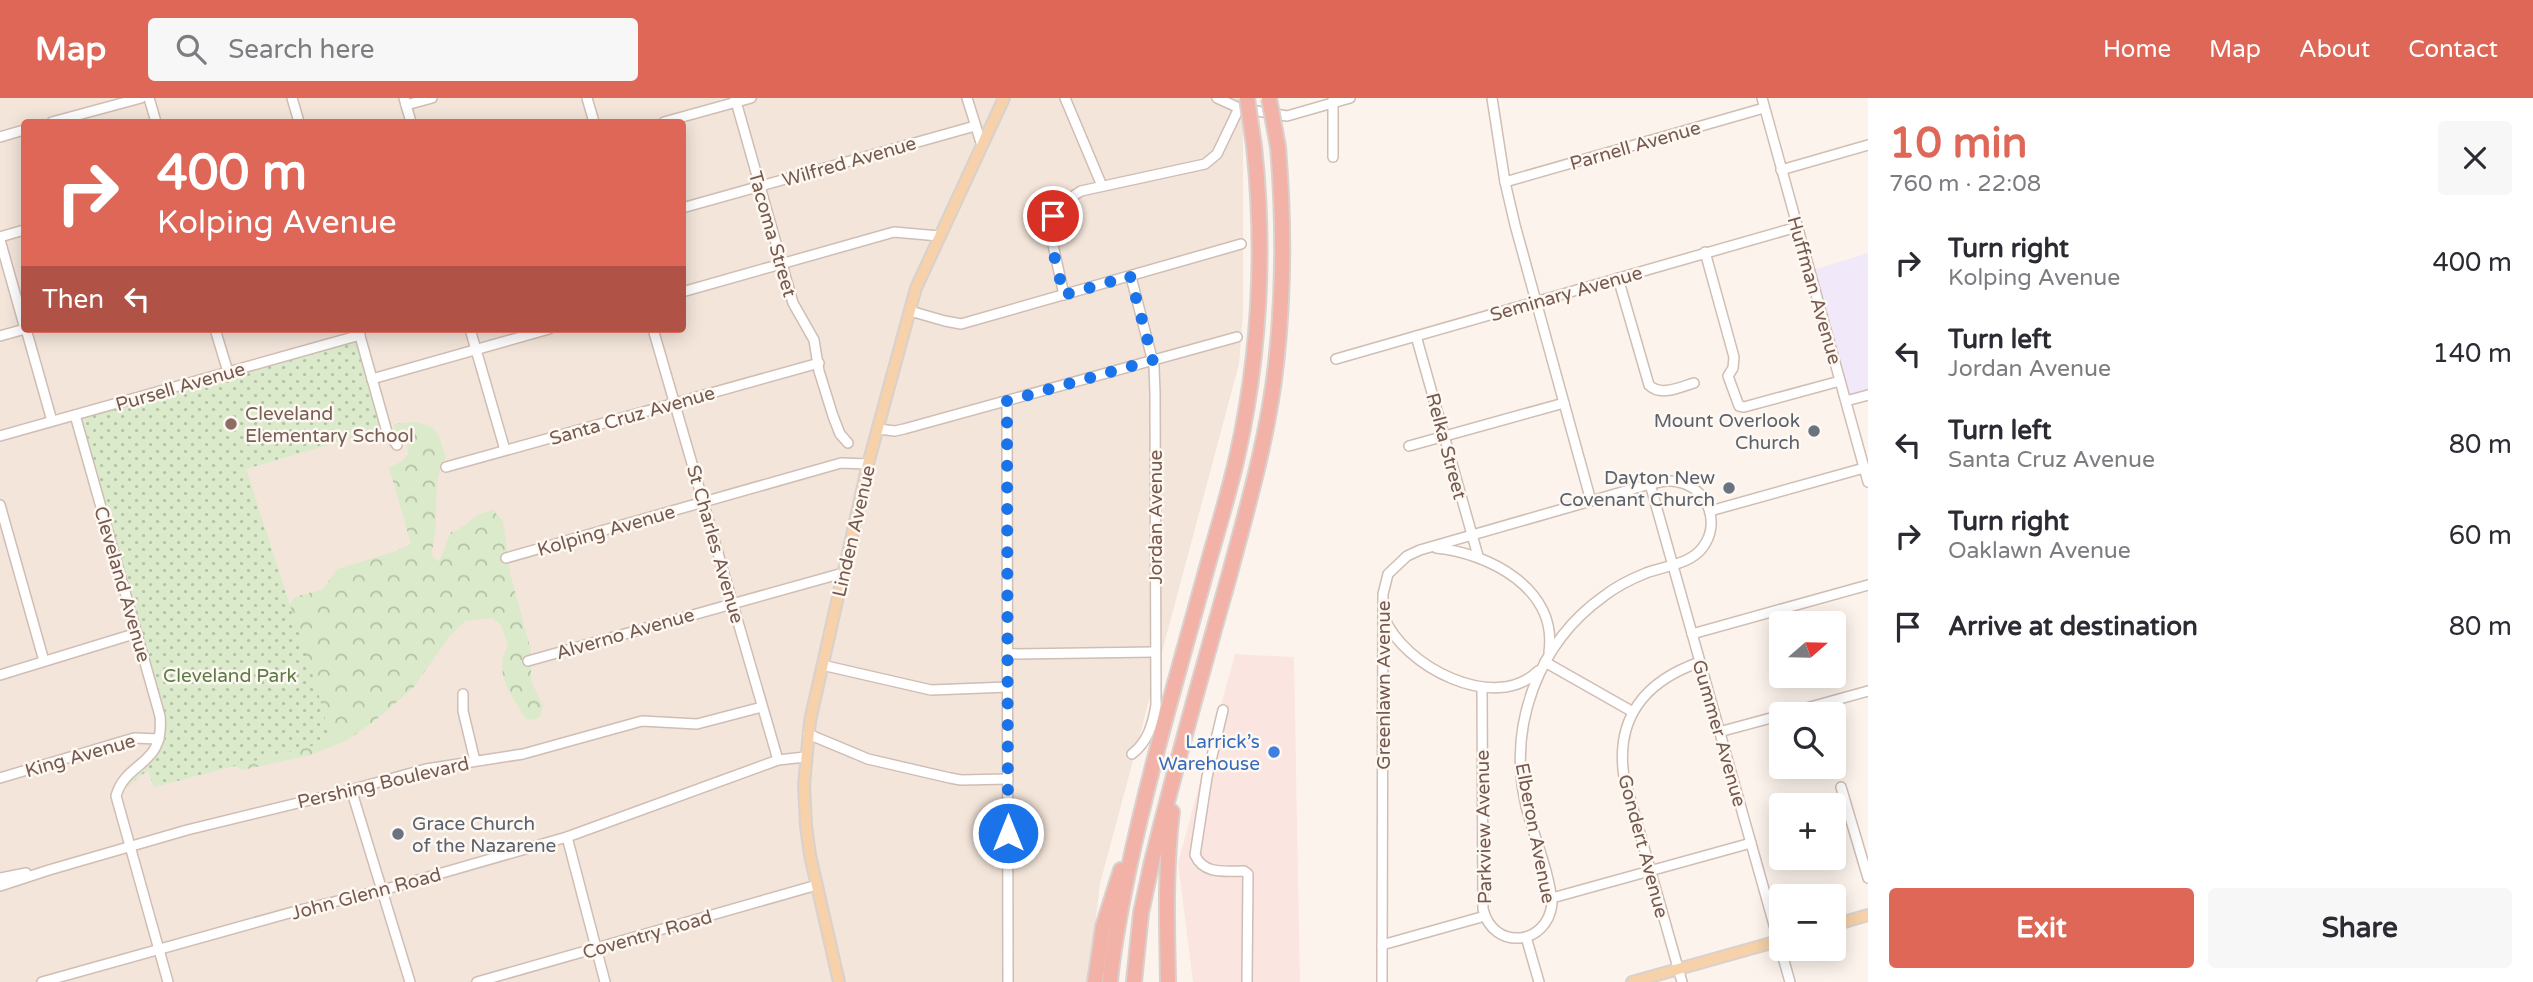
<!DOCTYPE html>
<html lang="en">
<head>
<meta charset="utf-8">
<style>
  :root { --surface:#fff; --page:#f7f7f7; --text:#2b2b33; --muted:#7c7c81; --accent:#de6758 }
  body { margin:0; font-family:"Varela Round",sans-serif; background:var(--page); color:var(--text); height:100vh; display:flex; flex-direction:column; font-size:26px; white-space:nowrap }
  * { box-sizing:border-box; margin:0 }
  p { font-size:23px; color:var(--muted) }
  .icon { flex:none; width:38px; height:38px; fill:none; stroke:currentColor; stroke-width:2; stroke-linecap:round; stroke-linejoin:round }
  .map { position:relative; flex:1; overflow:hidden }
  .sheet { display:flex; flex-direction:column; background:var(--surface); width:665px }
  .sheet>* { flex:none }
  .top-card { position:absolute; left:21px; top:21px; width:665px; height:214px; border-radius:7px; box-shadow:0 4px 18px #0003; background:#de6758; color:#fff; overflow:hidden }
  .needle { width:46px; rotate:70deg }
  .tools { position:absolute; left:1769px; top:513px; display:grid; gap:14px }
  .tools a { display:grid; place-items:center; width:77px; height:77px; border-radius:7px; background:var(--surface); box-shadow:0 4px 18px #0003; font-size:35px }
  .pin { position:absolute; display:grid; place-items:center; width:60px; height:60px; color:#fff; margin:-30px; border:4px solid #fff; border-radius:50%; box-shadow:0 2px 7px #0007 }
  .me { position:absolute; width:77px; margin:-38px; rotate:0deg; stroke-linejoin:round; filter:drop-shadow(0 0 5px #0008) }
  .turn { display:flex; align-items:center; gap:24px; height:147px; padding:0 21px; font-size:32px }
  .turn .icon { width:91px; height:91px; stroke-width:2.5 }
  .turn b { display:block; font-size:49px; line-height:60px }
  .then { display:flex; align-items:center; height:66px; padding:0 21px; background:#0003; gap:14px; font-size:26px }
  .round { display:grid; place-items:center; flex:none; width:74px; height:74px; border-radius:7px; background:var(--page) }
  .summary { display:flex; align-items:center; justify-content:space-between; height:119px; padding:0 21px }
  h1 { font-size:42px; font-weight:700; line-height:52px; color:var(--accent) }
  .action { display:flex; gap:14px; margin-top:auto; padding:14px 21px }
  .action a { flex:1; height:80px; border-radius:7px; background:var(--accent); color:#fff; font-size:28px; font-weight:700; line-height:80px; text-align:center }
  .action a+a { background:var(--page); color:var(--text) }
  ul { padding:0; list-style:none }
  li { display:flex; align-items:center; gap:21px; height:91px; padding:0 21px }
  li div { flex:1 }
  li b { display:block; font-size:26px }
  li em { font-style:normal }
  header { display:flex; align-items:center; gap:42px; box-sizing:border-box; height:98px; padding:0 35px; background:var(--accent); color:#fff }
  header strong { font-size:33px }
  nav { display:flex; gap:38px; margin-inline-start:auto; font-size:24px }
  .search { width:490px; height:63px; background:var(--page); display:flex; align-items:center; gap:18px; box-sizing:border-box; padding:0 24px; border-radius:7px; color:var(--muted); font-size:26px }
  main { display:flex; flex:1; min-height:0 }
  .map>svg:first-child { display:block }
  .residential { fill:#f3e5da; fill-rule:evenodd }
  .commercial { fill:#fbe5e0 }
  .education { fill:#f1e8f9 }
  .forest { fill:url(#forest-crowns) }
  .park { fill:url(#park-dots) }
  .lines { fill:none; stroke-linecap:round; stroke-linejoin:round }
  .minor-casing { stroke:#d0bdb4; stroke-width:12 }
  .major-casing { stroke:#d9d1ce; stroke-width:14 }
  .highway-casing { stroke:#d9d1ce; stroke-width:18 }
  .minor { stroke:#fff; stroke-width:9 }
  .major { stroke:#f6d1a9; stroke-width:10 }
  .highway { stroke:#f2b2a7; stroke-width:14 }
  .highway-bridge-casing { stroke:#d9d1ce; stroke-width:18; stroke-linecap:butt }
  .highway-bridge { stroke:#f2b2a7; stroke-width:14 }
  .route { stroke:#1a73e8; stroke-width:12; stroke-dasharray:0 21.6 }
  .education-dot { fill:#8d6e63; stroke:#fef8f2; stroke-width:2.5 }
  .worship-dot { fill:#6b7280; stroke:#fef8f2; stroke-width:2.5 }
  .shop-dot { fill:#3f7fe0; stroke:#fef8f2; stroke-width:2.5 }
  .labels { text-anchor:middle; stroke-width:5; stroke-linejoin:round; paint-order:stroke }
  .street-label { font-size:19px; fill:#76594f; stroke:#fef8f2 }
  .education-label { font-size:19px; fill:#785e54; stroke:#fef8f2; text-anchor:start }
  .worship-label { font-size:19px; fill:#5b616d; stroke:#fef8f2; text-anchor:end }
  .park-label { font-size:19px; fill:#5d7b47; stroke:#fef8f2 }
  .shop-label { font-size:19px; fill:#366cbe; stroke:#fef8f2; text-anchor:end }
</style>
</head>
<body>
<header>
<strong>Map</strong>
<div class="search"><svg class="icon" aria-label="search" viewBox="0 0 24 24"><circle cx="10" cy="10" r="6"/><path d="M15 15l6 6"/></svg>Search here</div>
<nav><a>Home</a><a>Map</a><a>About</a><a>Contact</a></nav>
</header>
<main>
<div class="map">
<svg width="1868" height="884" viewBox="0 0 1868 884">
  <defs>
    <pattern id="forest-crowns" width="20" height="18" patternUnits="userSpaceOnUse" patternTransform="scale(1.75)"><rect width="20" height="18" fill="#daeaca"/><path d="M2 6a3 3 0 1 1 6 0M12 15a3 3 0 1 1 6 0" fill="none" stroke="#b5c1a6"/></pattern>
    <pattern id="park-dots" width="8" height="8" patternUnits="userSpaceOnUse" patternTransform="scale(1.75)"><rect width="8" height="8" fill="#daeaca"/><path d="M2 2h.1M6 6h.1" fill="none" stroke="#b5c1a6" stroke-width="1.8" stroke-linecap="round"/></pattern>
  </defs>
  <rect width="100%" height="100%" fill="#fcf4ec"/>
  <path class="residential" d="M 0,0 L 1243,0 L 1243,216 L 1239,266 L 1100,786 L 1088,884 L 0,884 ZM 24,24 L 682,24 L 682,231 L 24,231 Z"/>
  <path class="commercial" d="M 1235,556 L 1294,559 L 1300,884 L 1193,884 L 1178,765 Z"/>
  <path class="education" d="M 1868,155 L 1868,297 L 1846,303 L 1810,173 Z"/>
  <path class="forest" d="M 411,324 C 439,327 437,334 446,359 C 434,378 437,397 436,418 C 436,432 434,444 431,457 L 439,464 L 451,434 C 469,429 471,416 493,412 L 503,423 L 510,475 L 531,553 L 531,583 L 543,608 L 540,619 L 533,622 L 526,621 C 512,598 492,573 508,548 L 501,527 L 492,520 L 465,523 L 449,539 L 413,590 L 372,625 L 345,643 L 310,657 L 243,672 L 217,659 L 284,515 L 295,499 L 323,491 L 337,471 L 394,454 L 411,446 L 389,369 L 401,364 L 408,356 L 407,344 L 395,333 L 394,326 Z"/>
  <path class="park" d="M 360,237 L 386,330 L 246,371 L 318,594 L 331,643 L 154,689 L 148,672 L 116,698 L 148,661 L 161,627 L 75,317 Z"/>
  <g class="lines">
    <g class="minor-casing">
      <g id="minor">
        <path d="M 149,0 L 156,24"/>
        <path d="M 292,0 L 299,24"/>
        <path d="M 404,0 L 411,24"/>
        <path d="M 587,0 L 594,24"/>
        <path d="M 735,0 L 793,205 L 814,242 L 819,273 L 833,318 L 840,336 L 848,345"/>
        <path d="M 967,0 L 982,48"/>
        <path d="M 1065,0 L 1102,88"/>
        <path d="M 1217,0 L 1239,10 L 1287,18 L 1350,0"/>
        <path d="M 1492,0 L 1505,84 L 1515,127 L 1591,403"/>
        <path d="M 1762,0 L 1868,384"/>
        <path d="M 406,7 L 432,0"/>
        <path d="M 52,24 L 141,0"/>
        <path d="M 664,24 L 751,0"/>
        <path d="M 0,39 L 24,32"/>
        <path d="M 1333,59 L 1333,2"/>
        <path d="M 1781,72 L 1868,47"/>
        <path d="M 1505,84 L 1764,10"/>
        <path d="M 682,110 L 975,28"/>
        <path d="M 0,139 L 24,132"/>
        <path d="M 0,142 L 24,227"/>
        <path d="M 1705,154 L 1734,259 L 1733,270 L 1728,278 L 1739,308 L 1744,309 L 1840,283"/>
        <path d="M 1131,179 L 1154,268 L 1155,296 L 1156,607 C 1153,625 1148,644 1132,656"/>
        <path d="M 1618,180 L 1649,287 C 1661,299 1680,289 1694,285"/>
        <path d="M 682,194 L 894,134 L 939,138"/>
        <path d="M 1064,197 L 1050,133 L 1053,118 L 1061,106 L 1081,93 L 1205,66 L 1217,56 L 1239,10"/>
        <path d="M 910,213 L 945,223 L 961,226 L 1241,146"/>
        <path d="M 26,231 L 52,323"/>
        <path d="M 215,231 L 228,274"/>
        <path d="M 358,231 L 387,334 L 397,347"/>
        <path d="M 470,231 L 505,352"/>
        <path d="M 653,231 L 778,662"/>
        <path d="M 0,238 L 25,231"/>
        <path d="M 1416,238 L 1478,458"/>
        <path d="M 1336,261 L 1797,129"/>
        <path d="M 372,281 L 549,231"/>
        <path d="M 1007,303 L 1008,884"/>
        <path d="M 1846,303 L 1868,297"/>
        <path d="M 75,317 L 160,618 C 165,669 126,662 116,698 L 168,884"/>
        <path d="M 878,331 L 895,333 L 904,331 L 1237,239"/>
        <path d="M 0,338 L 360,237"/>
        <path d="M 1409,348 L 1564,305"/>
        <path d="M 446,369 L 819,265"/>
        <path d="M 1650,386 L 1790,884"/>
        <path d="M 0,407 L 44,563"/>
        <path d="M 1710,413 L 1864,370"/>
        <path d="M 1436,450 C 1489,455 1558,491 1549,554"/>
        <path d="M 506,460 L 841,365 L 868,366"/>
        <path d="M 1384,519 C 1403,568 1495,616 1538,573"/>
        <path d="M 1692,536 L 1868,487"/>
        <path d="M 1007,556 L 1154,554"/>
        <path d="M 528,563 L 843,475"/>
        <path d="M 1545,564 L 1633,614"/>
        <path d="M 822,567 L 931,592 L 1008,589"/>
        <path d="M 0,577 L 137,535"/>
        <path d="M 463,596 L 463,613 L 475,663"/>
        <path d="M 1223,612 L 1207,679 L 1195,757 C 1204,777 1225,773 1244,773 L 1248,776 L 1247,884"/>
        <path d="M 1785,616 L 1868,593"/>
        <path d="M 1719,634 L 1782,617"/>
        <path d="M 808,636 L 868,661 L 950,680 L 961,682 L 1008,681"/>
        <path d="M 0,680 L 134,640 L 159,641"/>
        <path d="M 1841,689 L 1868,780"/>
        <path d="M 351,691 L 410,884"/>
        <path d="M 567,739 L 605,884"/>
        <path d="M 0,780 L 26,775"/>
        <path d="M 0,788 L 49,772 L 187,732 L 343,694 L 426,671 L 523,656 L 642,623 L 697,626 L 762,609"/>
        <path d="M 1552,800 L 1751,745"/>
        <path d="M 1526,839 L 1539,884"/>
        <path d="M 1382,847 L 1485,818"/>
        <path d="M 42,884 L 300,812 L 383,792 L 567,739 L 778,662 L 805,659"/>
        <path d="M 477,884 L 817,787"/>
        <path d="M 1382,884 L 1383,496 L 1388,476 L 1407,458 L 1420,452 L 1650,386 C 1661,384 1671,381 1682,385 C 1709,393 1720,426 1703,449 C 1691,466 1665,468 1646,475 C 1631,481 1617,488 1604,498 C 1538,545 1507,628 1526,708 C 1534,739 1550,775 1552,806 C 1547,848 1493,853 1483,811 L 1482,589"/>
        <path d="M 1682,884 L 1624,679 C 1615,620 1645,583 1700,564"/>
      </g>
    </g>
    <g class="major-casing">
      <g id="major">
        <path d="M 1834,827 L 1868,817"/>
        <path d="M 839,884 L 810,757 L 806,728 L 804,687 L 810,623 L 868,366 L 916,190 L 1004,0"/>
        <path d="M 1632,884 L 1782,842"/>
      </g>
    </g>
    <g class="highway-casing">
      <g id="highway">
        <path d="M 1095,884 L 1103,829 L 1121,772"/>
        <path d="M 1110,884 C 1113,847 1121,810 1128,774 C 1150,670 1180,568 1208,466 C 1218,430 1229,395 1237,359 C 1260,256 1265,152 1254,48"/>
        <path d="M 1134,884 L 1141,815 L 1151,768 C 1174,672 1201,578 1228,482 C 1247,411 1268,339 1276,266 C 1284,194 1284,122 1278,49"/>
        <path d="M 1168,884 C 1167,827 1165,771 1172,714"/>
      </g>
    </g>
    <use href="#minor" class="minor"/>
    <use href="#major" class="major"/>
    <use href="#highway" class="highway"/>
    <g class="highway-bridge-casing">
      <g id="highway-bridge">
        <path d="M 1247,0 L 1254,48"/>
        <path d="M 1269,0 L 1278,49"/>
      </g>
    </g>
    <use href="#highway-bridge" class="highway-bridge"/>
  </g>
  <g class="lines">
    <path class="route" d="M 1008,735 L 1007,303 L 1153,262 L 1130,178 L 1064,197 L 1050,141 L 1053,118"/>
  </g>
  <circle class="education-dot" cx="231" cy="326" r="7"/>
  <g class="worship-dot">
    <circle cx="1814" cy="333" r="7"/>
    <circle cx="1729" cy="390" r="7"/>
    <circle cx="398" cy="736" r="7"/>
  </g>
  <circle class="shop-dot" cx="1274" cy="654" r="7"/>
  <g class="labels">
    <g class="street-label">
      <text transform="translate(1635 47) rotate(-16)" y="7">Parnell Avenue</text>
      <text transform="translate(849 63) rotate(-16)" y="7">Wilfred Avenue</text>
      <text transform="translate(773 136) rotate(74)" y="7">Tacoma Street</text>
      <text transform="translate(1815 192) rotate(74)" y="7">Huffman Avenue</text>
      <text transform="translate(1566 195) rotate(-16)" y="7">Seminary Avenue</text>
      <text transform="translate(180 288) rotate(-16)" y="7">Pursell Avenue</text>
      <text transform="translate(632 317) rotate(-16)" y="7">Santa Cruz Avenue</text>
      <text transform="translate(1447 348) rotate(75)" y="7">Relka Street</text>
      <text transform="translate(1155 419) rotate(-90)" y="7">Jordan Avenue</text>
      <text transform="translate(606 432) rotate(-16)" y="7">Kolping Avenue</text>
      <text transform="translate(853 433) rotate(-77)" y="7">Linden Avenue</text>
      <text transform="translate(716 446) rotate(74)" y="7">St Charles Avenue</text>
      <text transform="translate(123 486) rotate(74)" y="7">Cleveland Avenue</text>
      <text transform="translate(625 535) rotate(-16)" y="7">Alverno Avenue</text>
      <text transform="translate(1383 587) rotate(-90)" y="7">Greenlawn Avenue</text>
      <text transform="translate(1720 635) rotate(74)" y="7">Gummer Avenue</text>
      <text transform="translate(80 657) rotate(-16)" y="7">King Avenue</text>
      <text transform="translate(383 684) rotate(-13)" y="7">Pershing Boulevard</text>
      <text transform="translate(1483 729) rotate(-91)" y="7">Parkview Avenue</text>
      <text transform="translate(1536 735) rotate(79)" y="7">Elberon Avenue</text>
      <text transform="translate(1644 748) rotate(75)" y="7">Gondert Avenue</text>
      <text transform="translate(366 795) rotate(-15)" y="7">John Glenn Road</text>
      <text transform="translate(647 836) rotate(-16)" y="7">Coventry Road</text>
    </g>
    <g class="education-label">
      <text x="245" y="322">Cleveland<tspan x="245" dy="22">Elementary School</tspan></text>
    </g>
    <g class="worship-label">
      <text x="1800" y="329">Mount Overlook<tspan x="1800" dy="22">Church</tspan></text>
      <text x="1715" y="386">Dayton New<tspan x="1715" dy="22">Covenant Church</tspan></text>
      <text x="412" y="732" text-anchor="start">Grace Church<tspan x="412" dy="22">of the Nazarene</tspan></text>
    </g>
    <g class="park-label">
      <text x="230" y="584">Cleveland Park</text>
    </g>
    <g class="shop-label">
      <text x="1260" y="650">Larrick’s<tspan x="1260" dy="22">Warehouse</tspan></text>
    </g>
  </g>
</svg>
<div class="tools">
<a><svg class="needle" viewBox="-14 -14 28 28"><path d="M0-13l5 13h-10z" fill="#e53935"/><path d="M0 13l5-13h-10z" fill="#7c7c81"/></svg></a>
<a><svg class="icon" aria-label="search" viewBox="0 0 24 24"><circle cx="10" cy="10" r="6"/><path d="M15 15l6 6"/></svg></a>
<a>+</a>
<a>−</a>
</div>
<div class="pin" style="left:1053px;top:118px;background:#d93025"><svg class="icon" aria-label="arrive" viewBox="0 0 24 24"><path d="M6 21V4h12l-3 4 3 4H6"/></svg></div>
<svg class="me" style="left:1008px;top:735px" viewBox="-20 -20 40 40"><circle r="17" fill="#1a73e8" stroke="#fff" stroke-width="3"/><path d="M0-11L8 9 0 5-8 9z" fill="#fff"/></svg>
<div class="top-card">
<div class="turn"><svg class="icon" aria-label="right" viewBox="0 0 24 24"><path d="M7 20v-9h11M14 6l5 5-5 5"/></svg><div><b>400 m</b>Kolping Avenue</div></div>
<div class="then">Then<svg class="icon" aria-label="left" viewBox="0 0 24 24"><path d="M17 20v-9H6M10 6l-5 5 5 5"/></svg></div>
</div>
</div>
<section class="sheet">
<div class="summary"><div><h1>10 min</h1><p>760 m · 22:08</p></div><a class="round"><svg class="icon" aria-label="close" viewBox="0 0 24 24"><path d="M6 6l12 12M18 6L6 18"/></svg></a></div>
<ul>
<li><svg class="icon" aria-label="right" viewBox="0 0 24 24"><path d="M7 20v-9h11M14 6l5 5-5 5"/></svg><div><b>Turn right</b><p>Kolping Avenue</p></div><em>400 m</em></li>
<li><svg class="icon" aria-label="left" viewBox="0 0 24 24"><path d="M17 20v-9H6M10 6l-5 5 5 5"/></svg><div><b>Turn left</b><p>Jordan Avenue</p></div><em>140 m</em></li>
<li><svg class="icon" aria-label="left" viewBox="0 0 24 24"><path d="M17 20v-9H6M10 6l-5 5 5 5"/></svg><div><b>Turn left</b><p>Santa Cruz Avenue</p></div><em>80 m</em></li>
<li><svg class="icon" aria-label="right" viewBox="0 0 24 24"><path d="M7 20v-9h11M14 6l5 5-5 5"/></svg><div><b>Turn right</b><p>Oaklawn Avenue</p></div><em>60 m</em></li>
<li><svg class="icon" aria-label="arrive" viewBox="0 0 24 24"><path d="M6 21V4h12l-3 4 3 4H6"/></svg><div><b>Arrive at destination</b></div><em>80 m</em></li>
</ul>
<div class="action"><a>Exit</a><a>Share</a></div>
</section>
</main>
</body>
</html>
